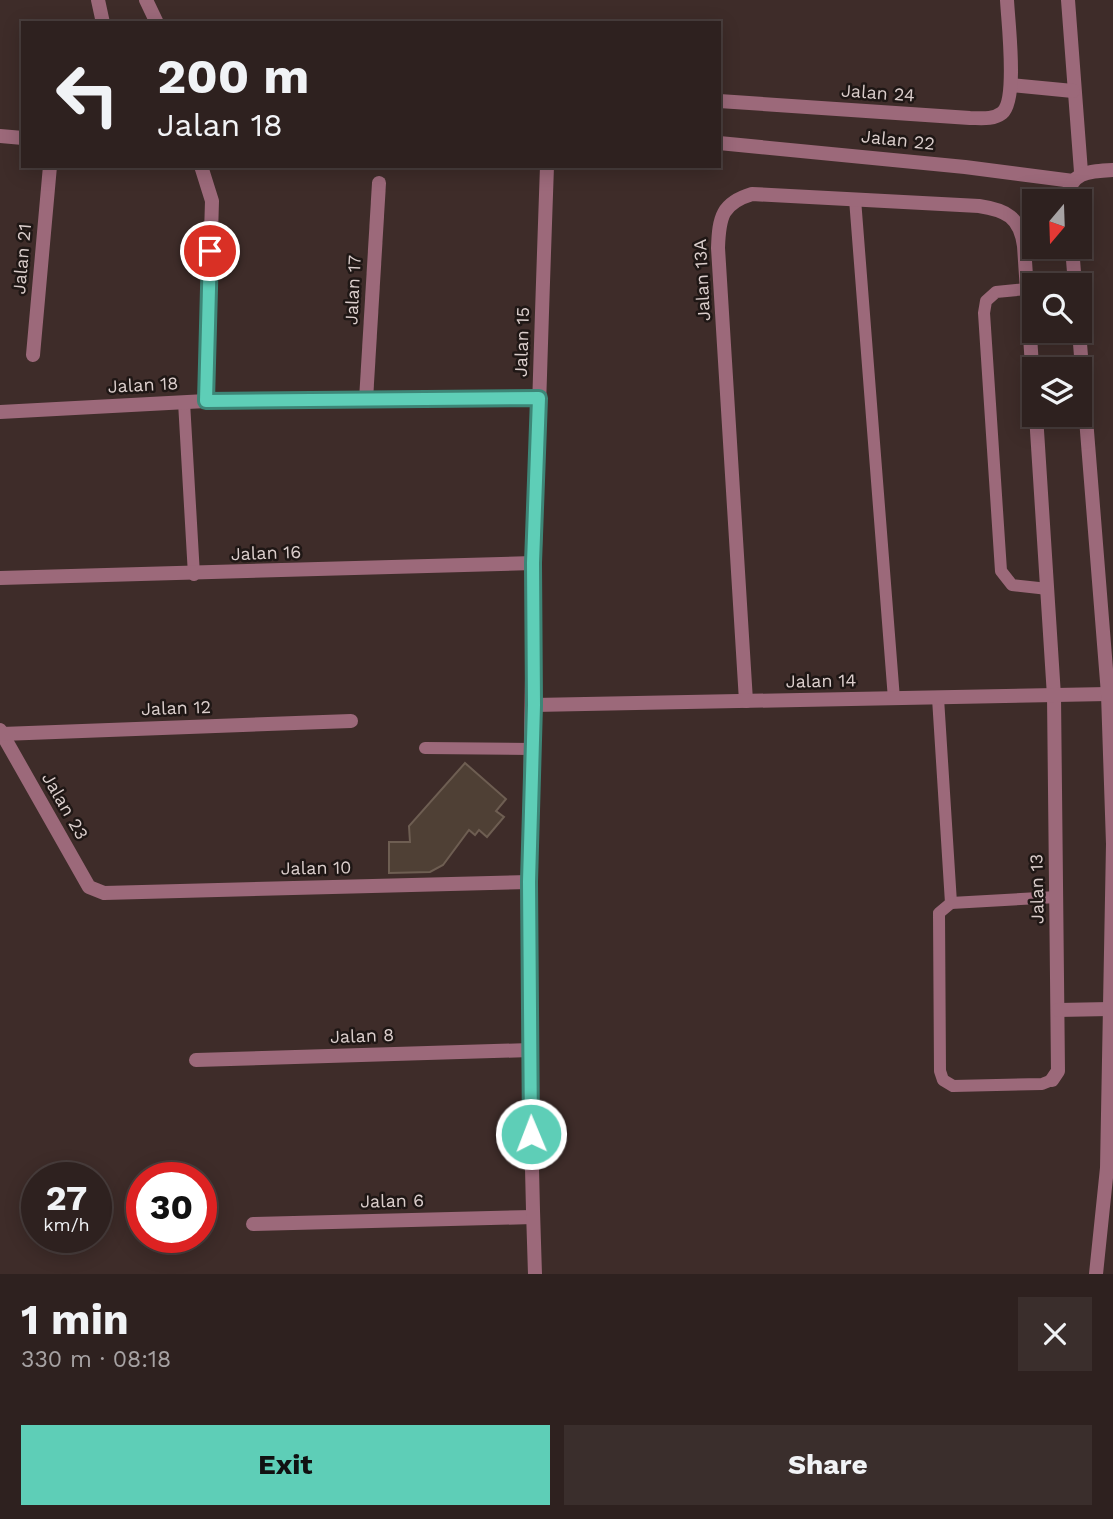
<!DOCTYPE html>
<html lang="en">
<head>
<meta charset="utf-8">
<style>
  :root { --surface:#2e211f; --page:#3a2e2c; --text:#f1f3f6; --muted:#a7a3a4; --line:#493e3d; --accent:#5eceb7 }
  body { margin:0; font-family:"Work Sans",sans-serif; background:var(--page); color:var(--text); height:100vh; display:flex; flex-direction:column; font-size:26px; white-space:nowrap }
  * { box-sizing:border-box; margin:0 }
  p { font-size:23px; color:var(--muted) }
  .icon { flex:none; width:38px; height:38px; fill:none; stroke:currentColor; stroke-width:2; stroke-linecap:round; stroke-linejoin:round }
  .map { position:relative; height:1274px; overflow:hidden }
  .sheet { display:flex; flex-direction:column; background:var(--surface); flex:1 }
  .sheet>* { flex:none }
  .top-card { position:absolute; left:21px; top:21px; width:700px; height:147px; border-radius:0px; box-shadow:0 4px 18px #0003,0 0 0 2px var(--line); background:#2e211f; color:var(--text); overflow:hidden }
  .needle { width:46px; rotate:199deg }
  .tools { position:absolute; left:1022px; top:189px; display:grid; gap:14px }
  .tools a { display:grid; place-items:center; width:70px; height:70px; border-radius:0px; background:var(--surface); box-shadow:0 4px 18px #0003,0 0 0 2px var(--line); font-size:35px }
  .speed { position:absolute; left:21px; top:1162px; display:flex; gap:14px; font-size:35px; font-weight:700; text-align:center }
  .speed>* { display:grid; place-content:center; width:91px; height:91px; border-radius:50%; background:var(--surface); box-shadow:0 4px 18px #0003,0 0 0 2px var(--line); line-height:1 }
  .speed small { font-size:18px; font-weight:400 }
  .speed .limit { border:10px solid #d22; background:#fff; color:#111 }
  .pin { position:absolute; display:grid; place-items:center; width:60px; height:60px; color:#fff; margin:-30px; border:4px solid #fff; border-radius:50%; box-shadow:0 2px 7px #0007 }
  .me { position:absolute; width:77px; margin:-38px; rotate:359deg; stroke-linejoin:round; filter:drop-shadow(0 0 5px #0008) }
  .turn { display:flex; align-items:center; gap:24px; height:147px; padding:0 21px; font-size:32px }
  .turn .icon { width:91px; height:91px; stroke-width:2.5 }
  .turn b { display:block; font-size:49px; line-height:60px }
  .round { display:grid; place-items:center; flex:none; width:74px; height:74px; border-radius:0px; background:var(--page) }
  .summary { display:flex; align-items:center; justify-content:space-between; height:119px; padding:0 21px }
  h1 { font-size:42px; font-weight:700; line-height:52px }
  .cta { display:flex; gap:14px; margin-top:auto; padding:14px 21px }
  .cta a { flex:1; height:80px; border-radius:0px; background:var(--accent); color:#111; font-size:28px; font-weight:700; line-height:80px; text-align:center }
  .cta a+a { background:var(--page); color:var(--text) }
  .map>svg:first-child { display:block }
  .building { fill:#4f4035; stroke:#6e5e52; stroke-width:2 }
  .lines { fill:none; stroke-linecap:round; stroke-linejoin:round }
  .service { stroke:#9c697a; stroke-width:12 }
  .minor { stroke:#9c697a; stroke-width:14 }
  .tertiary { stroke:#9c697a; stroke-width:14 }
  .route-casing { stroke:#3d8677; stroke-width:18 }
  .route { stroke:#5eceb7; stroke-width:12 }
  .labels { text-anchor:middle; stroke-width:5; stroke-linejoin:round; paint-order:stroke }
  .street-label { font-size:18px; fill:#dbcecc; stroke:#1f1715 }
</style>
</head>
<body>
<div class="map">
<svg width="1113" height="1274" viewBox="0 0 1113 1274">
  <rect width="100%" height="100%" fill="#3e2c29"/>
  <path class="building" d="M 465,763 L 506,799 L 496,811 L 504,817 L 487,837 L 479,830 L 475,835 L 469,830 L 443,865 L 430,872 L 389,873 L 389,842 L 410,842 L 409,826 Z"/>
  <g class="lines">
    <g class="service">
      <path d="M 855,199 L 894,699"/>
      <path d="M 1027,289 L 996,292 L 986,301 L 984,313 L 1001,571 L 1012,585 L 1048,589"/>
      <path d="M 184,402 L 194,575"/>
      <path d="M 938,698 L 951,903"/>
      <path d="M 425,748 L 532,749"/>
      <path d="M 1052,1080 L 1042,1084 L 953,1086 L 943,1080 L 940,1071 L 939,913 L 951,903 L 1057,897"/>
    </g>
    <g class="minor">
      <path d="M 98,0 L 103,23"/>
      <path d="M 146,0 L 157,23"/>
      <path d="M 1068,0 L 1081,172"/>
      <path d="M 1011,85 L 1073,91"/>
      <path d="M 719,101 L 970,118 C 980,118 993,120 1002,113 C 1018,100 1008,22 1007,0"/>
      <path d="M 0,136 L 23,138"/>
      <path d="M 719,143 L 965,167 L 1073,181"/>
      <path d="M 201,166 L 212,201 L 206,401"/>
      <path d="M 33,355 L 50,166"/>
      <path d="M 366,400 L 379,183"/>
      <path d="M 0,412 L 206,401 L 539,398"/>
      <path d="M 1036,415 L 1054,696 L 1058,1071 L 1052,1080"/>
      <path d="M 0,578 L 533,563"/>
      <path d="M 746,701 L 718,248 C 719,217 722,203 752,194 L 979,206 C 1006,210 1020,217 1024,246 L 1034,396"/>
      <path d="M 534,705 L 1108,694"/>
      <path d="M 0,730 L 89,887 L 104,893 L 529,882"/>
      <path d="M 2,734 L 351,721"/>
      <path d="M 1058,1010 L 1110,1009"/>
      <path d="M 196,1060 L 530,1050"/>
      <path d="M 253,1224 L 533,1217"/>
      <path d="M 535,1274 C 522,905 534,535 547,166"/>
    </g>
    <g class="tertiary">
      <path d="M 1068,201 C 1067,172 1090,171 1113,170"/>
      <path d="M 1072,247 L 1075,285"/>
      <path d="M 1079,331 L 1108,694 L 1113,844 L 1107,1168 L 1096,1274"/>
    </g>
  </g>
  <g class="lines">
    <g class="route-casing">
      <path id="route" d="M 210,251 L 206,401 L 539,398 L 533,563 L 534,705 L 529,882 L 531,1134"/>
    </g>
    <use href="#route" class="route"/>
  </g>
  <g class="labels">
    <g class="street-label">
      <text transform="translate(878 93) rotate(4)" y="6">Jalan 24</text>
      <text transform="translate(898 140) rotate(6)" y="6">Jalan 22</text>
      <text transform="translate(22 259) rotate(-85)" y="6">Jalan 21</text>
      <text transform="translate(702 280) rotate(-93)" y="6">Jalan 13A</text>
      <text transform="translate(353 290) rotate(-87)" y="6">Jalan 17</text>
      <text transform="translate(522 342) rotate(-88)" y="6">Jalan 15</text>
      <text transform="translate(143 385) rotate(-3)" y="6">Jalan 18</text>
      <text transform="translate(266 553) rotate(-2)" y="6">Jalan 16</text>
      <text transform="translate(821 681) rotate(-1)" y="6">Jalan 14</text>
      <text transform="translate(176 708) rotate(-2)" y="6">Jalan 12</text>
      <text transform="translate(65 806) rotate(60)" y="6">Jalan 23</text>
      <text transform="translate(316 868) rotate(-1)" y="6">Jalan 10</text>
      <text transform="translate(1037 889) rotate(-91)" y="6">Jalan 13</text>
      <text transform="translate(362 1036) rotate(-2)" y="6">Jalan 8</text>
      <text transform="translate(392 1201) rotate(-1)" y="6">Jalan 6</text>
    </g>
  </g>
</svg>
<div class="tools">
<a><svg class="needle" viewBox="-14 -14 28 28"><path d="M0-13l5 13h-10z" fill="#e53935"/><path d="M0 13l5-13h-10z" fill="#a7a3a4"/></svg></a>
<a><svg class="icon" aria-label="search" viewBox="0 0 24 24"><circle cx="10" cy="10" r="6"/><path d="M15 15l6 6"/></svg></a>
<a><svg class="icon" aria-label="layers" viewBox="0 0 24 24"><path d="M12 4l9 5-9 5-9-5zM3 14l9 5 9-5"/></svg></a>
</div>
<div class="speed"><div>27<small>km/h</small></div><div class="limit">30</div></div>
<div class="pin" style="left:210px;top:251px;background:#d93025"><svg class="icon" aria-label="arrive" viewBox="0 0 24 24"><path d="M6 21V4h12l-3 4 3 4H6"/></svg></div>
<svg class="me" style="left:531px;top:1134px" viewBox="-20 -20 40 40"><circle r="17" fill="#5eceb7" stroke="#fff" stroke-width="3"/><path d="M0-11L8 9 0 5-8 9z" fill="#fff"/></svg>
<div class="top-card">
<div class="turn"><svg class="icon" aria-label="left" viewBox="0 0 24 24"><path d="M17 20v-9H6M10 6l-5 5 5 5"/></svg><div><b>200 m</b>Jalan 18</div></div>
</div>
</div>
<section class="sheet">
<div class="summary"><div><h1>1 min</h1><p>330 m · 08:18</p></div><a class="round"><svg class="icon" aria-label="close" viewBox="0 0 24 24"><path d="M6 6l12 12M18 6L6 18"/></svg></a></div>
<div class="cta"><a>Exit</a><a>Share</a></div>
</section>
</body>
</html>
